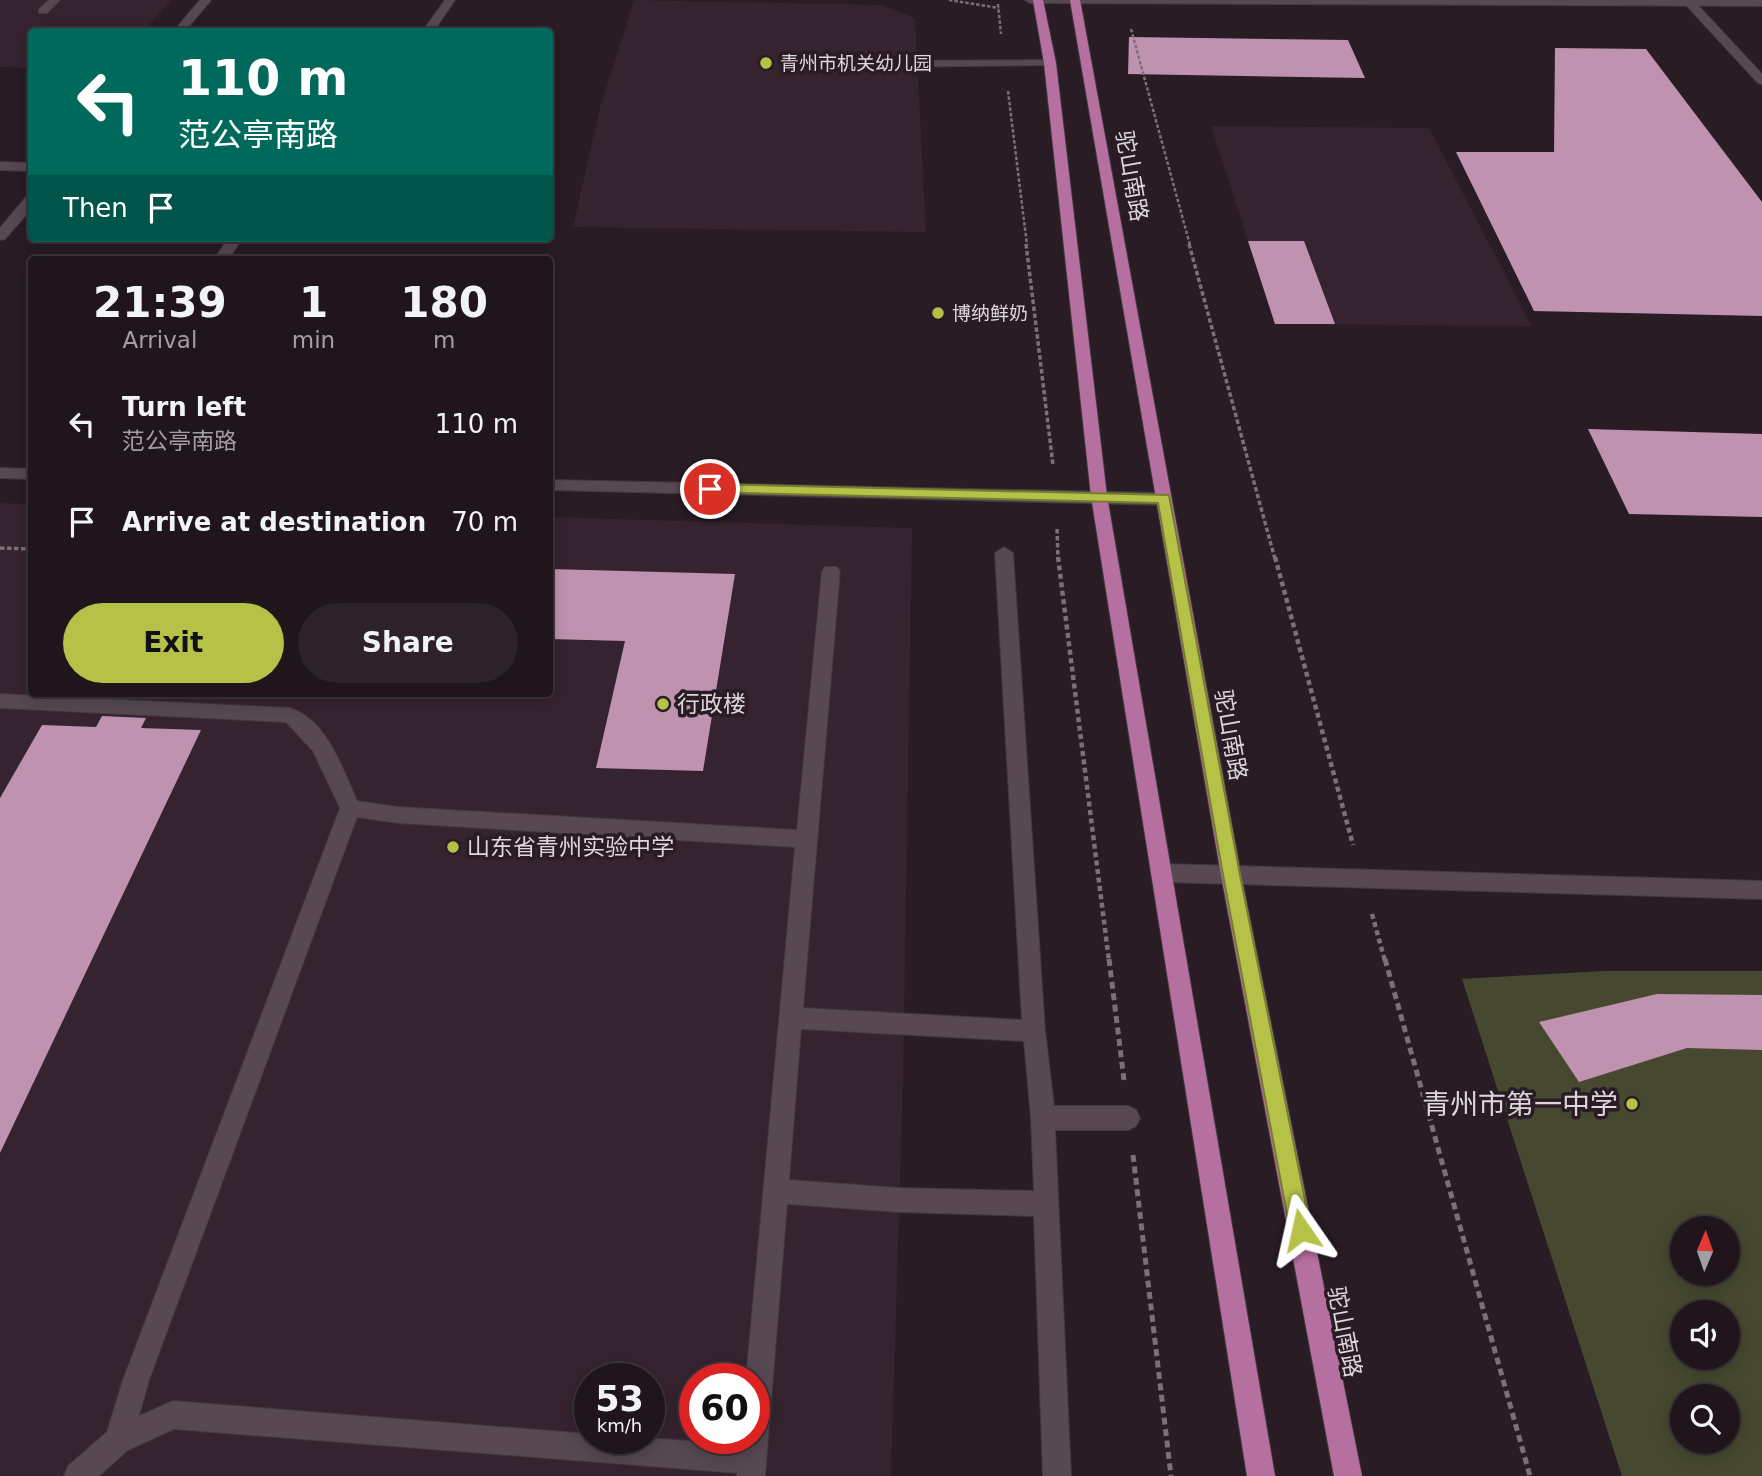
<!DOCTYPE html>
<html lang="en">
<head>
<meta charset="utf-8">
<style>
  :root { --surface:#1f151b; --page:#2c2228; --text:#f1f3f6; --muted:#a19fa3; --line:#3c343a; --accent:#b6c148 }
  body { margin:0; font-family:"DejaVu Sans","Noto Sans SC",sans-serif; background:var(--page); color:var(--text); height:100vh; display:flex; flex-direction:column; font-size:26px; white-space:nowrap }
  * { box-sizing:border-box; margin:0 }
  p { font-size:23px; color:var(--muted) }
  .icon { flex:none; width:38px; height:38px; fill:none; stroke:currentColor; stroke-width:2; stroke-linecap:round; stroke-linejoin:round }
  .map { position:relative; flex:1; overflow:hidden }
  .panel { position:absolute; left:28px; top:256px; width:525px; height:441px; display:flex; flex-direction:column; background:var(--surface); border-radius:7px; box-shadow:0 4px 18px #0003,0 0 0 2px var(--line) }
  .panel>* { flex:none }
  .banner { position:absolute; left:28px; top:28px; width:525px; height:214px; border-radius:7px; box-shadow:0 4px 18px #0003,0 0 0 2px var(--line); background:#00695c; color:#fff; overflow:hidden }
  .needle { width:46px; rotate:2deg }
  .buttons { position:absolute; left:1670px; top:1216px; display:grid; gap:14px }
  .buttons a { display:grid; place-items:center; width:70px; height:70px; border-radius:50%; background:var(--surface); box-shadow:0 4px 18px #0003,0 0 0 2px var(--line); font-size:35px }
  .speed { position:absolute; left:574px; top:1363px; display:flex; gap:14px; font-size:35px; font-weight:700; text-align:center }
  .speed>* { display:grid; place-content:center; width:91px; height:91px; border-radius:50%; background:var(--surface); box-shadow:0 4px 18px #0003,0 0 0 2px var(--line); line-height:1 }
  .speed small { font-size:18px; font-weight:400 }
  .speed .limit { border:10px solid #d22; background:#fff; color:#111 }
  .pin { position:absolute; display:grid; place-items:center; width:60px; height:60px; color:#fff; margin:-30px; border:4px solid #fff; border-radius:50%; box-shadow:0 2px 7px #0007 }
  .me { position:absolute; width:77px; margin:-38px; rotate:349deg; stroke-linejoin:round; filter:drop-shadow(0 0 5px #0008) }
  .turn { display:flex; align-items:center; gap:24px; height:147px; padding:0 35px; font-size:32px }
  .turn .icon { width:91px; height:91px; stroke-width:2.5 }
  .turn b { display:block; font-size:49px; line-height:60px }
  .then { display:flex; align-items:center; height:66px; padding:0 35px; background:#0003; gap:14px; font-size:26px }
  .eta { display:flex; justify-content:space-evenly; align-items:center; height:119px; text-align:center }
  .eta b { font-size:42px; font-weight:800; line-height:49px }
  .primary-button { display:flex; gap:14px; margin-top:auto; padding:14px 35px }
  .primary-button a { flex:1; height:80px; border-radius:42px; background:var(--accent); color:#111; font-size:28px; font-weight:800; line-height:80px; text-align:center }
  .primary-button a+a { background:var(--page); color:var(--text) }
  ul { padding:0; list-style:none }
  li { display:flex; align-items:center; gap:21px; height:98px; padding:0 35px }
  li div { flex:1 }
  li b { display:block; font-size:26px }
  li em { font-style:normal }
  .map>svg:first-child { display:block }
  .built { fill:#352330; fill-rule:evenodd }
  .green { fill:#46492f; fill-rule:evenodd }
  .building { fill:#bf93b0 }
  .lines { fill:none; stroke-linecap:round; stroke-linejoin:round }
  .service-casing { stroke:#42383f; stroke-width:2 }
  .minor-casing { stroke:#42383f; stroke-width:2 }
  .tertiary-casing { stroke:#42383f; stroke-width:2 }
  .primary-casing { stroke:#42383f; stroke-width:2 }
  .path-far3 { stroke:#7b7077; stroke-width:2.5; stroke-dasharray:3.5 2; stroke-linecap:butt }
  .path-far2 { stroke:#7b7077; stroke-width:3.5; stroke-dasharray:4.5 2.5; stroke-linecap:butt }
  .path-far1 { stroke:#7b7077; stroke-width:4.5; stroke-dasharray:5 3.5; stroke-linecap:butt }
  .path { stroke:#7b7077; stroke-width:5; stroke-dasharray:7 4.5; stroke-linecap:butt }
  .service { fill:#574852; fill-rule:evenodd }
  .minor { fill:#574852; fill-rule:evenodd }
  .tertiary { fill:#574852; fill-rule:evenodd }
  .primary { fill:#b670a0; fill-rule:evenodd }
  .route { fill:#b6c148; stroke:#767d2f; stroke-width:2 }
  .poi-dot { fill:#b6c148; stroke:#291c24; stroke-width:2.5 }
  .labels { text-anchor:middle; stroke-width:7; stroke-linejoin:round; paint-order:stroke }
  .far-poi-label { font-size:19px; fill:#dfd6dc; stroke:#291c24; text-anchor:start }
  .street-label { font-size:23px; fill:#dfd6dc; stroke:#291c24 }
  .poi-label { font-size:23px; fill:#dfd6dc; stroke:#291c24; text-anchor:start }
  .near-poi-label { font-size:28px; fill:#dfd6dc; stroke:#291c24; text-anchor:end }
</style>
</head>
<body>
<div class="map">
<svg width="1762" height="1476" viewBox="0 0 1762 1476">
  <rect width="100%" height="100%" fill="#291c24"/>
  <g class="built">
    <path d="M 0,0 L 172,0 L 143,31 L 32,32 L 31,68 L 0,67 Z"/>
    <path d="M 634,0 L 881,5 L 915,18 L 926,232 L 573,227 L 600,108 Z"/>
    <path d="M 1211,126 L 1429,128 L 1532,326 L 1275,324 Z"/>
    <path d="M 0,503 L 31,504 L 32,693 L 550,693 L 550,517 L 912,528 L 903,1083 L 891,1476 L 0,1476 ZM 590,1379 L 649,1379 L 649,1438 L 590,1438 ZM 695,1379 L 754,1379 L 754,1438 L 695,1438 Z"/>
  </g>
  <path class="green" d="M 1603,971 L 1762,971 L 1762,1476 L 1622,1476 L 1462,979 ZM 1682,1228 L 1727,1228 L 1727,1274 L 1682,1274 ZM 1682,1312 L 1727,1312 L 1727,1358 L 1682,1358 ZM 1682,1396 L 1727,1396 L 1727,1442 L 1682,1442 Z"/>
  <g class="building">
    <path d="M 1129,37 L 1348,40 L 1365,78 L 1128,74 Z"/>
    <path d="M 1555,48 L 1646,49 L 1762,202 L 1762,316 L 1534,311 L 1456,152 L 1554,152 Z"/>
    <path d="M 1248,241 L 1304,241 L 1335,324 L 1275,324 Z"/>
    <path d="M 1588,429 L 1762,434 L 1762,517 L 1629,514 Z"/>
    <path d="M 550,569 L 735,574 L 703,771 L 596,768 L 625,641 L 550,639 Z"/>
    <path d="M 102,716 L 146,718 L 141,728 L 201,730 L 0,1153 L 0,798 L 42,725 L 96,727 Z"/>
    <path d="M 1657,994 L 1762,995 L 1762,1050 L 1687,1048 L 1579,1082 L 1539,1022 Z"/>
  </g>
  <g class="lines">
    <g class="service-casing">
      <path id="service" d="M 49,0 L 60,0 L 47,13 L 39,13 L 39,9 Z"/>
    </g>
    <g class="minor-casing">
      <g id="minor">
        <path d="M 445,0 L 455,0 L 433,32 L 422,32 Z"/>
        <path d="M 1685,0 L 1693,0 L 1762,74 L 1762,84 L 1758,83 L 1685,4 Z"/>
        <path d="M 1050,60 L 1054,61 L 1054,65 L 868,67 L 862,64 L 868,61 Z"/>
        <path d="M 0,162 L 32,163 L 32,171 L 0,170 Z"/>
        <path d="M 228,238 L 242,238 L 229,259 L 215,259 Z"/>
        <path d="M 1004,547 L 1013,553 L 1045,1031 L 1054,1106 L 1128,1106 L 1136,1110 L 1140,1118 L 1136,1126 L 1128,1130 L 1055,1130 L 1071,1476 L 1043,1476 L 1034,1216 L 899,1212 L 787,1204 L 765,1476 L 737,1476 L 737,1473 L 174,1429 L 128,1450 L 99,1476 L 64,1476 L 68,1466 L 107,1432 L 123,1380 L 340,808 L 313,751 L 286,722 L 0,708 L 0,694 L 290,708 C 327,720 343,769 357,801 L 398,807 L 797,830 L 822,571 L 825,567 L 837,567 L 840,571 L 803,1008 L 1022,1020 L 995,553 ZM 357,817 L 398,823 L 795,847 L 746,1379 L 754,1379 L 754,1438 L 740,1438 L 740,1445 L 649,1438 L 590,1438 L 590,1434 L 173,1401 L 139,1416 L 149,1380 ZM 801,1029 L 1024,1041 L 1031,1118 L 1034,1191 L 899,1188 L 789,1180 Z"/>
      </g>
    </g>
    <g class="tertiary-casing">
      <g id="tertiary">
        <path d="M 200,0 L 211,0 L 184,32 L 173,32 Z"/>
        <path d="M 1025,0 L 1762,0 L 1762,6 L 1030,3 Z"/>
        <path d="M 32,195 L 32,208 L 5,239 L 0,240 L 0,228 L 27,196 Z"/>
        <path d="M 0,468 L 32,469 L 32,479 L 0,478 Z"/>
        <path d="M 550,480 L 1164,493 L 1172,499 L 1164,505 L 550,490 Z"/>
        <path d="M 1163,864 L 1762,881 L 1762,899 L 1163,882 L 1156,879 L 1153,873 L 1156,867 Z"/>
      </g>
    </g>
    <g class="primary-casing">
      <g id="primary">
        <path d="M 1033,0 L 1043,0 L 1056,63 L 1107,496 L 1275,1476 L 1247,1476 L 1091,496 L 1044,63 Z"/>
        <path d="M 1070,0 L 1080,0 L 1241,875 L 1362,1476 L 1334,1476 L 1221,875 Z"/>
      </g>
    </g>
    <g class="path-far3">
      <path d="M 949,0 L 999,8"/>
      <path d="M 998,4 L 1001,34"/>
      <path d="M 1131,29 L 1190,245"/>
      <path d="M 1008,91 L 1027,245"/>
    </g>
    <g class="path-far2">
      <path d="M 1026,244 L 1053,465"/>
      <path d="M 1189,244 L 1275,559"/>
      <path d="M 1057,529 L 1058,559"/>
      <path d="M 0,548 L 32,549"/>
    </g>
    <g class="path-far1">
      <path d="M 1058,557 L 1109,961"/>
      <path d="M 1275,557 L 1353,845"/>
      <path d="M 1372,914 L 1385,961"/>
    </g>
    <g class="path">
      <path d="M 1109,959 L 1124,1080"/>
      <path d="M 1385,959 L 1530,1476"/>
      <path d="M 1133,1155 L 1171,1476"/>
    </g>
    <use href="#service" class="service"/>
    <use href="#minor" class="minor"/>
    <use href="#tertiary" class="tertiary"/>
    <use href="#primary" class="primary"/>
  </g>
  <path class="route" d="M 710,484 L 1169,495 L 1240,875 L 1311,1230 L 1308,1237 L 1301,1240 L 1293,1237 L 1290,1230 L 1223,875 L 1158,503 L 705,492 L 705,486 Z"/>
  <g class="poi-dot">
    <circle cx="766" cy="63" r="7"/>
    <circle cx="938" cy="313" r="7"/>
    <circle cx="663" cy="704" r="7"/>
    <circle cx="453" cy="847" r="7"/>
    <circle cx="1632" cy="1104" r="7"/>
  </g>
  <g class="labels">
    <g class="far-poi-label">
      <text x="780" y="70">青州市机关幼儿园</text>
      <text x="952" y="320">博纳鲜奶</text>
    </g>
    <g class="street-label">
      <text transform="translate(1132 176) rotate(80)" y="8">驼山南路</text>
      <text transform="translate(1231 735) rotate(80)" y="8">驼山南路</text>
      <text transform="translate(1345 1332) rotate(79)" y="8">驼山南路</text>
    </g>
    <g class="poi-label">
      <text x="677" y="712">行政楼</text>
      <text x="467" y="855">山东省青州实验中学</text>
    </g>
    <g class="near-poi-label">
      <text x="1618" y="1114">青州市第一中学</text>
    </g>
  </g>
</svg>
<div class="buttons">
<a><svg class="needle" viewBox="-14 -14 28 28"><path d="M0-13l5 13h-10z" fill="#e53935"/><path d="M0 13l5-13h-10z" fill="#a19fa3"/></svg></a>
<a><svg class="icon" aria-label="sound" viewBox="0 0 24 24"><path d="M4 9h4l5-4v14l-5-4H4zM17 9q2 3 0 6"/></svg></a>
<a><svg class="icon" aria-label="search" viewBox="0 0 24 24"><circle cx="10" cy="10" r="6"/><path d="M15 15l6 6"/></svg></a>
</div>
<div class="speed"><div>53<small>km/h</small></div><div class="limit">60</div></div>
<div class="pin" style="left:710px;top:489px;background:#d93025"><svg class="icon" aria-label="arrive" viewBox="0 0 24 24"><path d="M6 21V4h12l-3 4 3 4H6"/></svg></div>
<svg class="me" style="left:1301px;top:1230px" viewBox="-20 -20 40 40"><path d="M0-17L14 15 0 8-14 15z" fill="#b6c148" stroke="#fff" stroke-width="4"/></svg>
<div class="banner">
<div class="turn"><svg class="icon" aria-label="left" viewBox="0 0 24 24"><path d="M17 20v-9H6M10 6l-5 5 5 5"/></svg><div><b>110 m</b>范公亭南路</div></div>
<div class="then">Then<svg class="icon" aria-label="arrive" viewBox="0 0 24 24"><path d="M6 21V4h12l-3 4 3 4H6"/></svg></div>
</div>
<section class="panel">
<div class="eta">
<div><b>21:39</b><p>Arrival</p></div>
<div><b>1</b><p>min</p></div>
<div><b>180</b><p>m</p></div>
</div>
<ul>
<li><svg class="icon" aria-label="left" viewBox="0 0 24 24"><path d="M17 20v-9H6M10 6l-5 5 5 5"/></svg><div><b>Turn left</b><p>范公亭南路</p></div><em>110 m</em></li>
<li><svg class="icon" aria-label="arrive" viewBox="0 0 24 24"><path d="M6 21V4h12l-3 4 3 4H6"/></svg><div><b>Arrive at destination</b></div><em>70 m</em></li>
</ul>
<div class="primary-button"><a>Exit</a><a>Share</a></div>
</section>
</div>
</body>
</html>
